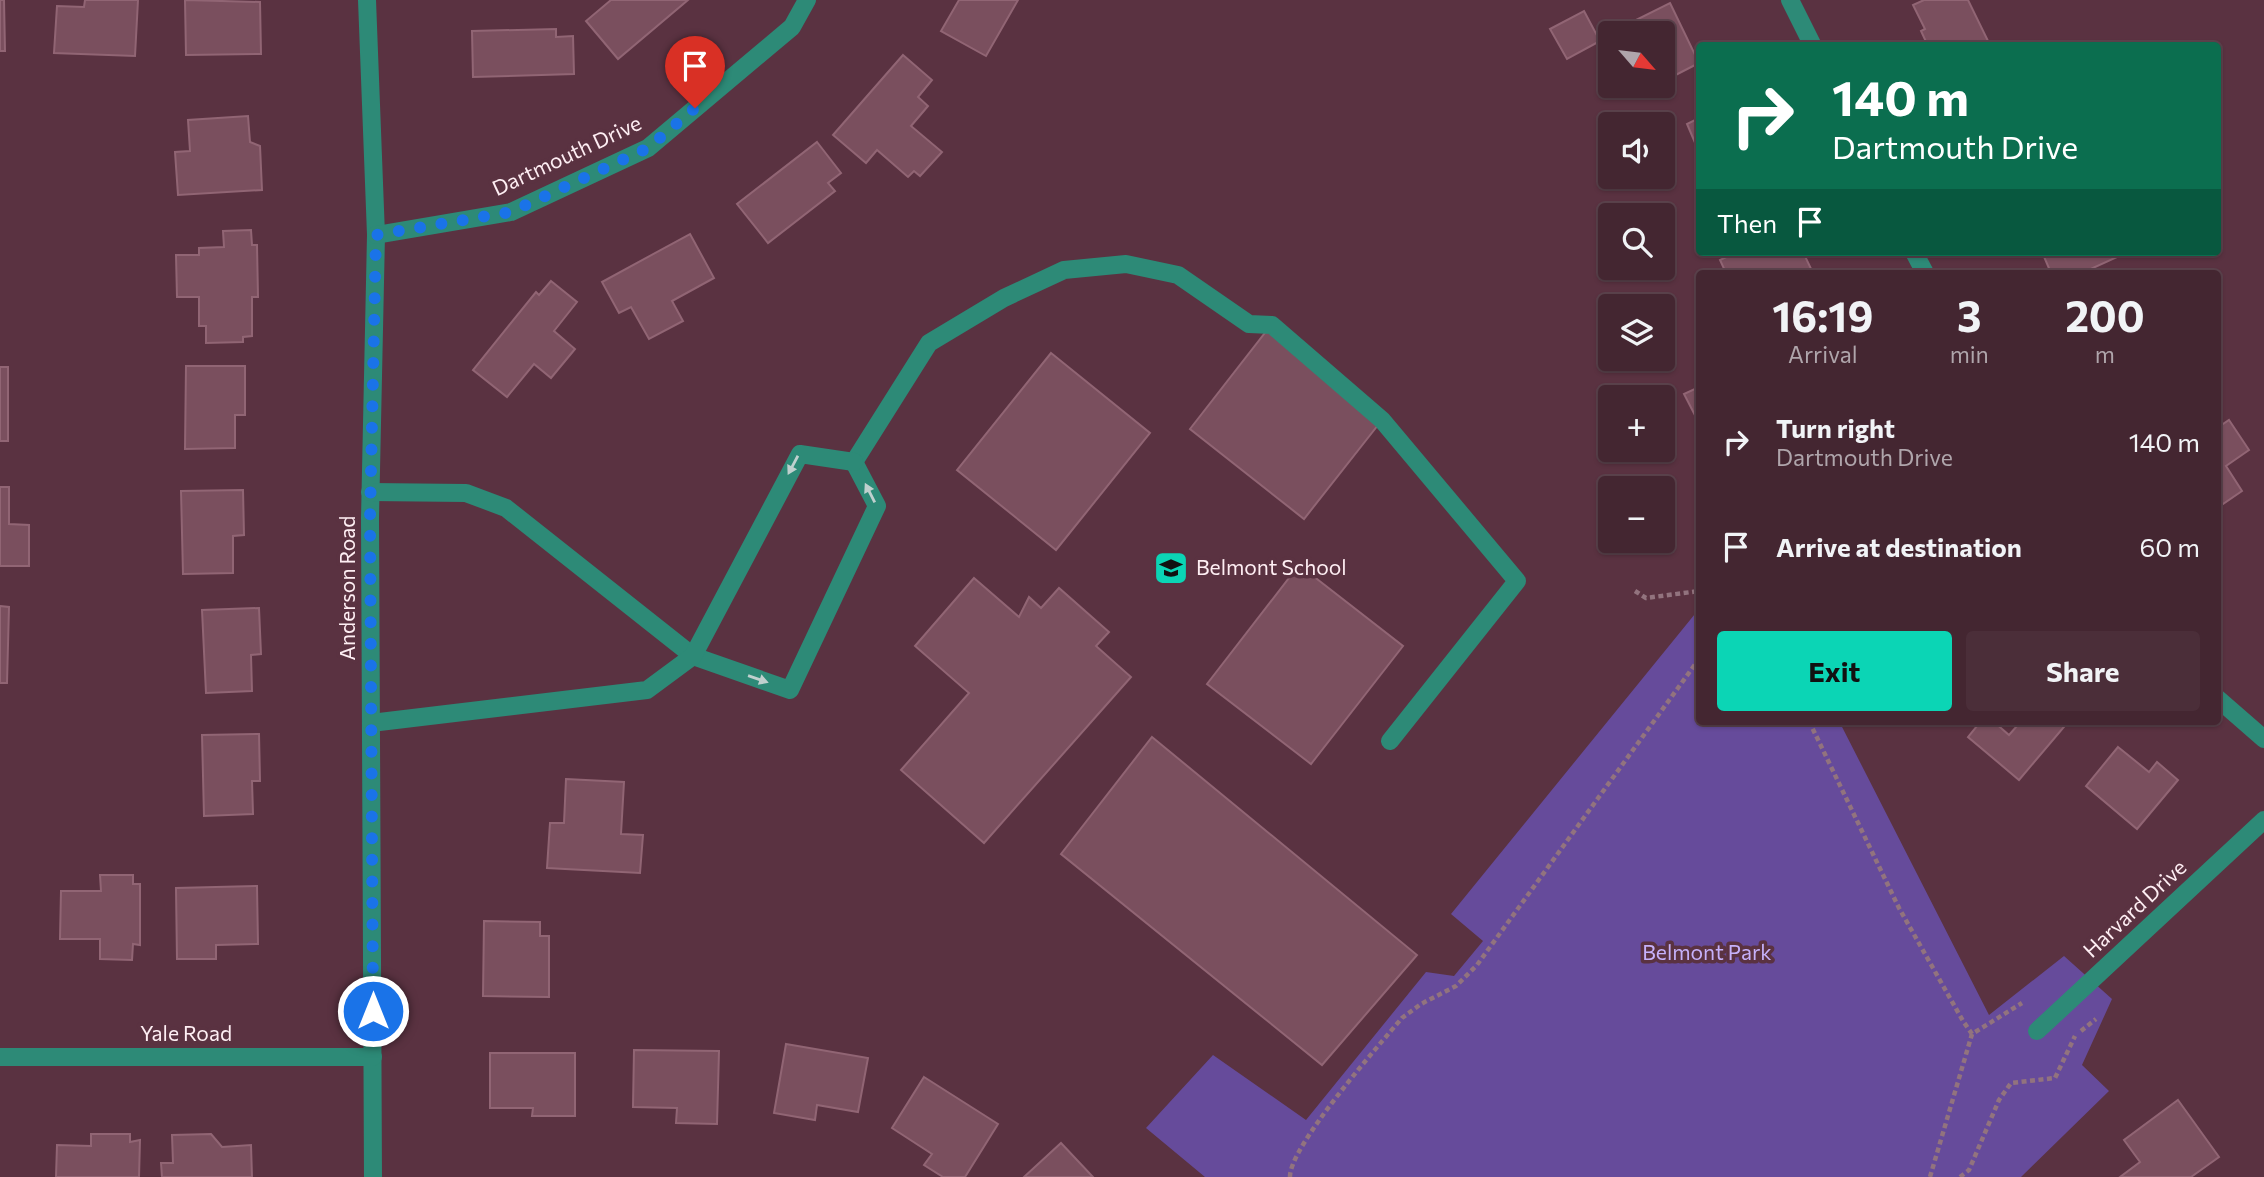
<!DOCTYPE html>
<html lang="en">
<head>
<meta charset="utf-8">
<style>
  :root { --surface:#442631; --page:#4b2e39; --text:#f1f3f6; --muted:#afa5ab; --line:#5c434d; --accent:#0bd5b5 }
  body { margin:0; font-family:Commissioner,sans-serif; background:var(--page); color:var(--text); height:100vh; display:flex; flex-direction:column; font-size:26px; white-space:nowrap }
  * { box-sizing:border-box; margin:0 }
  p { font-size:23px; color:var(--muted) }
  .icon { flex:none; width:38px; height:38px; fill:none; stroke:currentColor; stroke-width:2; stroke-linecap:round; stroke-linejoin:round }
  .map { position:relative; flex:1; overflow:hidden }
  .side { position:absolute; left:1696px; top:270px; width:525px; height:455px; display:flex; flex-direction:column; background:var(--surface); border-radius:7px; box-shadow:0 2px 5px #0004,0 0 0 2px var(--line) }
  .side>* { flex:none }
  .banner { position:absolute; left:1696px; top:42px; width:525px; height:214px; border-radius:7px; box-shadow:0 2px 5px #0004,0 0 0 2px var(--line); background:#0b6e4f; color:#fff; overflow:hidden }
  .needle { width:46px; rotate:118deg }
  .buttons { position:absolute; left:1598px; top:21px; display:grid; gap:14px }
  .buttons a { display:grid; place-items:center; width:77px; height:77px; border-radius:7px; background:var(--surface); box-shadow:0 2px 5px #0004,0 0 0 2px var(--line); font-size:35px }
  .pin { position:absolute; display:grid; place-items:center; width:60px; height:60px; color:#fff; margin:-72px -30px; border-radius:50% 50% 50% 0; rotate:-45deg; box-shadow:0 0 7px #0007 }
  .pin .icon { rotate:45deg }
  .me { position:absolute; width:77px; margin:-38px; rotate:0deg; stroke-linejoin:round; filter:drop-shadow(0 0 5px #0008) }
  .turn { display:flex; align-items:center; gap:24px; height:147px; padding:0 21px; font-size:32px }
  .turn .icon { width:91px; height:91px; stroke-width:2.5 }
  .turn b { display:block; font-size:49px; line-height:60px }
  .then { display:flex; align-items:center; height:66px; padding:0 21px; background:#0003; gap:14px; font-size:26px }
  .eta { display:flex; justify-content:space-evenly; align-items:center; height:119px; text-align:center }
  .eta b { font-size:42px; font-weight:700; line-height:49px }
  .action { display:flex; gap:14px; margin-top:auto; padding:14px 21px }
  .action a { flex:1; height:80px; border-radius:7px; background:var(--accent); color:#111; font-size:28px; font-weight:700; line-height:80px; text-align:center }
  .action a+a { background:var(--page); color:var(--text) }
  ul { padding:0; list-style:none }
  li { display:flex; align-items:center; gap:21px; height:105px; padding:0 21px }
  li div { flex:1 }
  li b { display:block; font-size:26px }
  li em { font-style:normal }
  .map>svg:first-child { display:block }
  .green { fill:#664b9b }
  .building { fill:#7a4f5e; stroke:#916574; stroke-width:2 }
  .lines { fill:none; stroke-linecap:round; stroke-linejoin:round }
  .path { stroke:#92737e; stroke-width:4.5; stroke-dasharray:5 3.5; stroke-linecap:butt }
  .minor { stroke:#2d8a77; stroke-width:18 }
  .oneway { fill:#bfd0ce }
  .route { stroke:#1a73e8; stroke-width:12; stroke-dasharray:0 21.6 }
  .labels { text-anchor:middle; stroke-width:7; stroke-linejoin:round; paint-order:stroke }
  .street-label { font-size:21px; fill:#feeef3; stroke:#5a3241 }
  .poi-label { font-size:21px; fill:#feeef3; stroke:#5a3241; text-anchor:start }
  .park-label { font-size:21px; fill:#c6b1fb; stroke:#5a3241 }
</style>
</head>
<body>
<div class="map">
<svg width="2264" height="1177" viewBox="0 0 2264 1177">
  <rect width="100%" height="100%" fill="#5a3241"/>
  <path class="green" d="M 1699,609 L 1699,721 L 1839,721 L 1989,1015 L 2064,956 L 2112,999 L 2082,1065 L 2109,1091 L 2021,1177 L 1205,1177 L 1146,1128 L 1213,1055 L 1306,1120 L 1426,972 L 1454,976 L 1483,941 L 1451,914 Z"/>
  <g class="building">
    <path d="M 0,0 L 4,0 L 5,51 L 0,51 Z"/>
    <path d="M 85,0 L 138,0 L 135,56 L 54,53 L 57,6 L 84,7 Z"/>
    <path d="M 185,0 L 260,2 L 261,54 L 186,55 Z"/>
    <path d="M 611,0 L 688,0 L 618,59 L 586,21 Z"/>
    <path d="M 959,0 L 1018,0 L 986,56 L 941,31 Z"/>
    <path d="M 1924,0 L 1968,0 L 1990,45 L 1928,46 L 1921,31 L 1925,29 L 1913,5 Z"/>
    <path d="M 1670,3 L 1699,63 L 1662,82 L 1662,33 L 1628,33 L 1624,26 Z"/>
    <path d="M 1584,11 L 1600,41 L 1567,59 L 1550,29 Z"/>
    <path d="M 556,29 L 556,37 L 573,36 L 574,74 L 473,77 L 472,31 Z"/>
    <path d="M 903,55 L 932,80 L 918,97 L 928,106 L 911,126 L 942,152 L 920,176 L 914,171 L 908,177 L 877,150 L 866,163 L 833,135 Z"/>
    <path d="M 248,116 L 250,142 L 260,146 L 262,190 L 178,195 L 175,152 L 190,151 L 188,120 Z"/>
    <path d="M 1699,118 L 1699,152 L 1687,124 Z"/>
    <path d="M 817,142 L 841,173 L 828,183 L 835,191 L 768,243 L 737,204 Z"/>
    <path d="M 251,230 L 252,245 L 257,245 L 258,297 L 252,297 L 252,336 L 243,337 L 243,342 L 206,343 L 206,326 L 199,326 L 199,297 L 177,297 L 176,255 L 199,255 L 199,248 L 224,247 L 223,231 Z"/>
    <path d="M 690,234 L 714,278 L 672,301 L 683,321 L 649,339 L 631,307 L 619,313 L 602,282 Z"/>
    <path d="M 1737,252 L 1803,252 L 1813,273 L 1726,273 L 1720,260 Z"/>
    <path d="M 2042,252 L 2128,252 L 2082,273 L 2051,273 Z"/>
    <path d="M 551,281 L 577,302 L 554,331 L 575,349 L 551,378 L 534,364 L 507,397 L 473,370 L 536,292 L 539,295 Z"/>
    <path d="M 1268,329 L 1382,420 L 1304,519 L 1190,429 Z"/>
    <path d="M 1051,353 L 1150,433 L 1056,550 L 957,470 Z"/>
    <path d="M 186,366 L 245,366 L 245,415 L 235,415 L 235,448 L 185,449 Z"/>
    <rect x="0" y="367" width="8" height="74"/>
    <path d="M 1699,387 L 1699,423 L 1684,394 Z"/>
    <path d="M 2229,420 L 2249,450 L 2226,466 L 2242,491 L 2217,508 L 2217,428 Z"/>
    <path d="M 0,487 L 9,487 L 9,524 L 29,525 L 29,566 L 0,566 Z"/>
    <path d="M 243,490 L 244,535 L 233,536 L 233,573 L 183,574 L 181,491 Z"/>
    <path d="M 1299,565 L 1403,646 L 1311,764 L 1207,684 Z"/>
    <path d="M 974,578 L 1019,617 L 1029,597 L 1041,608 L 1059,588 L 1109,632 L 1096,646 L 1131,677 L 984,843 L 901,770 L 969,693 L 915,646 Z"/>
    <path d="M 0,606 L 9,607 L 7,683 L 0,683 Z"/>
    <path d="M 259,608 L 261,654 L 251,655 L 252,691 L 206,693 L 202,610 Z"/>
    <path d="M 1981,721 L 1993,721 L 2009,735 L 2017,726 L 2012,721 L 2069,721 L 2019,780 L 1968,737 Z"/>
    <path d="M 259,734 L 260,781 L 252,781 L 253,814 L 204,816 L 202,735 Z"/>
    <path d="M 1152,737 L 1417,955 L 1322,1065 L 1061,854 Z"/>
    <path d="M 2118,747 L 2149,772 L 2157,762 L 2178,780 L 2137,829 L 2086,786 Z"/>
    <path d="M 566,779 L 624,782 L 621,834 L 643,835 L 640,873 L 547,868 L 550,823 L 564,823 Z"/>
    <path d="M 100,875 L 133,875 L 133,884 L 140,884 L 140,945 L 133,944 L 132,960 L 100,959 L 100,939 L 60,939 L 61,891 L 101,891 Z"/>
    <path d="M 257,886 L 258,944 L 216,945 L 216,959 L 177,959 L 176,888 Z"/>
    <path d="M 484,921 L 540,922 L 540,936 L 549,936 L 549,997 L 483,996 Z"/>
    <path d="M 786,1044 L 868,1058 L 858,1112 L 817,1105 L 815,1120 L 774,1113 Z"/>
    <path d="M 634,1050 L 719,1051 L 717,1124 L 676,1123 L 677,1108 L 633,1107 Z"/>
    <path d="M 490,1053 L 575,1053 L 575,1116 L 532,1116 L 533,1108 L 490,1108 Z"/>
    <path d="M 924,1077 L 998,1124 L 965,1177 L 943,1177 L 924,1165 L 932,1154 L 892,1128 Z"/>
    <path d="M 2178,1100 L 2219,1157 L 2191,1177 L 2120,1177 L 2140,1162 L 2124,1140 Z"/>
    <path d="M 91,1134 L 130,1134 L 130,1142 L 140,1140 L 139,1177 L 56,1177 L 57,1145 L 91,1146 Z"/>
    <path d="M 211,1134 L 222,1147 L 251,1145 L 252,1177 L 162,1177 L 161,1163 L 173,1163 L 172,1135 Z"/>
    <path d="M 1061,1143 L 1093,1177 L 1024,1177 Z"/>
  </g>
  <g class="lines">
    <g class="path">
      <path d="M 1635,591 L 1646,598 L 1699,591"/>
      <path d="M 1809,721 L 1899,908 L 1963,1021 L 1972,1034 L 2022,1003"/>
      <path d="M 2081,1031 L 2096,1019"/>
      <path d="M 1290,1177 C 1289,1147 1379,1045 1402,1018 L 1421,1004 L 1456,986 L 1477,965 L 1699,659"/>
      <path d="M 1930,1177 L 1972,1034"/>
      <path d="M 1960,1177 L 1969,1170 L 1999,1100 L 2011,1083 L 2055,1078 L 2075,1036"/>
    </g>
    <g class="minor">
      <path d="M 367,0 L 376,235 L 370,518 L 373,1177"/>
      <path d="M 1790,0 L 1813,46"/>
      <path d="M 376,235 L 511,212 L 648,148 L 792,27 L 807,0"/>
      <path d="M 1914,252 L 1925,273"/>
      <path d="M 854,462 L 929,343 L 1004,298 L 1064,270 L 1126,264 L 1178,275 L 1249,324 L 1272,325 L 1382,420 L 1517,581 L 1390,741"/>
      <path d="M 370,492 L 466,493 L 506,508 L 693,656 L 790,690 L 877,506 L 854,462"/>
      <path d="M 2217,698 L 2264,739"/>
      <path d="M 371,723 L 647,690 L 693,656 L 800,454 L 854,462"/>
      <path d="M 2037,1031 L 2264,820"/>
      <path d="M 0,1057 L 373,1057"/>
    </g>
  </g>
  <defs><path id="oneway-solid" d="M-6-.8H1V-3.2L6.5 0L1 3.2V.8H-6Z" transform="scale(1.75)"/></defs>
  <g class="oneway">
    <use href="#oneway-solid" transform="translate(793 465) rotate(118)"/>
    <use href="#oneway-solid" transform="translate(870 493) rotate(-117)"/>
    <use href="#oneway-solid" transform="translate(758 679) rotate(19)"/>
  </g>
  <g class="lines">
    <path class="route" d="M 373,1011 L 370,518 L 376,235 L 511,212 L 648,148 L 695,108"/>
  </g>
  <defs>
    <g id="school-square" transform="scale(1.75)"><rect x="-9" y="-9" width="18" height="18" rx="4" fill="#0bd5b5" stroke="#5a3241"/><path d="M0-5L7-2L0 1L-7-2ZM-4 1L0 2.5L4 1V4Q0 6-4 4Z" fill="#111"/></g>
  </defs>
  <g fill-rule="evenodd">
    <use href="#school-square" x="1171" y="568"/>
  </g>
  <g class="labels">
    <g class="street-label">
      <text transform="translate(567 156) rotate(-25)" y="7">Dartmouth Drive</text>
      <text transform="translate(348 588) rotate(-90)" y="7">Anderson Road</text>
      <text transform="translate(2135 909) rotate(-43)" y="7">Harvard Drive</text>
      <text x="186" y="1041">Yale Road</text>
    </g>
    <g class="poi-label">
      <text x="1196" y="575">Belmont School</text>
    </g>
    <g class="park-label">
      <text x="1707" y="960">Belmont Park</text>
    </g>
  </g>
</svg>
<div class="buttons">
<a><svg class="needle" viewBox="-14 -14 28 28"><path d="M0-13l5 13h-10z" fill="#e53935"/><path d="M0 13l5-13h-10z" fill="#afa5ab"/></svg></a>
<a><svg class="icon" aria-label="sound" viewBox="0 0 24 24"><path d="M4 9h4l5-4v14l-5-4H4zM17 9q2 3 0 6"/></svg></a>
<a><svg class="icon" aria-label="search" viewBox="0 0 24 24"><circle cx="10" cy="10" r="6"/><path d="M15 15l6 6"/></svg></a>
<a><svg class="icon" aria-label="layers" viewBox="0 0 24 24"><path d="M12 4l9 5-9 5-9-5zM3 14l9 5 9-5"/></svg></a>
<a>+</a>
<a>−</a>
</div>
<div class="pin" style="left:695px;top:108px;background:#d93025"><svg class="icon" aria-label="arrive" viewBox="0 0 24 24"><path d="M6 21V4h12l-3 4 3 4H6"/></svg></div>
<svg class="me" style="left:373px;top:1011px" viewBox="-20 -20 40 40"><circle r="17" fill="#1a73e8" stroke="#fff" stroke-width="3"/><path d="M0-11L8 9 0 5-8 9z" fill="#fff"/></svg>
<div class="banner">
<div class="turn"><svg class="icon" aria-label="right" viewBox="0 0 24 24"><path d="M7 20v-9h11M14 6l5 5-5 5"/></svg><div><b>140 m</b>Dartmouth Drive</div></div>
<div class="then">Then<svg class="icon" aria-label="arrive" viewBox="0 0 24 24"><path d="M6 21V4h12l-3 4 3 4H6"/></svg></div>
</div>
<section class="side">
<div class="eta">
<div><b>16:19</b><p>Arrival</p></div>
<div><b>3</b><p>min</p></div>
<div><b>200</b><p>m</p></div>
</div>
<ul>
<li><svg class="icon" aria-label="right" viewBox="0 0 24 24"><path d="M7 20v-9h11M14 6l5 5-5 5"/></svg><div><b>Turn right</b><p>Dartmouth Drive</p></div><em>140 m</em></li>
<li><svg class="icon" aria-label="arrive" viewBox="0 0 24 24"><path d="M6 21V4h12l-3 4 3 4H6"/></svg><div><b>Arrive at destination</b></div><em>60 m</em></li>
</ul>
<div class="action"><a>Exit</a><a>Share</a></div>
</section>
</div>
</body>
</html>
